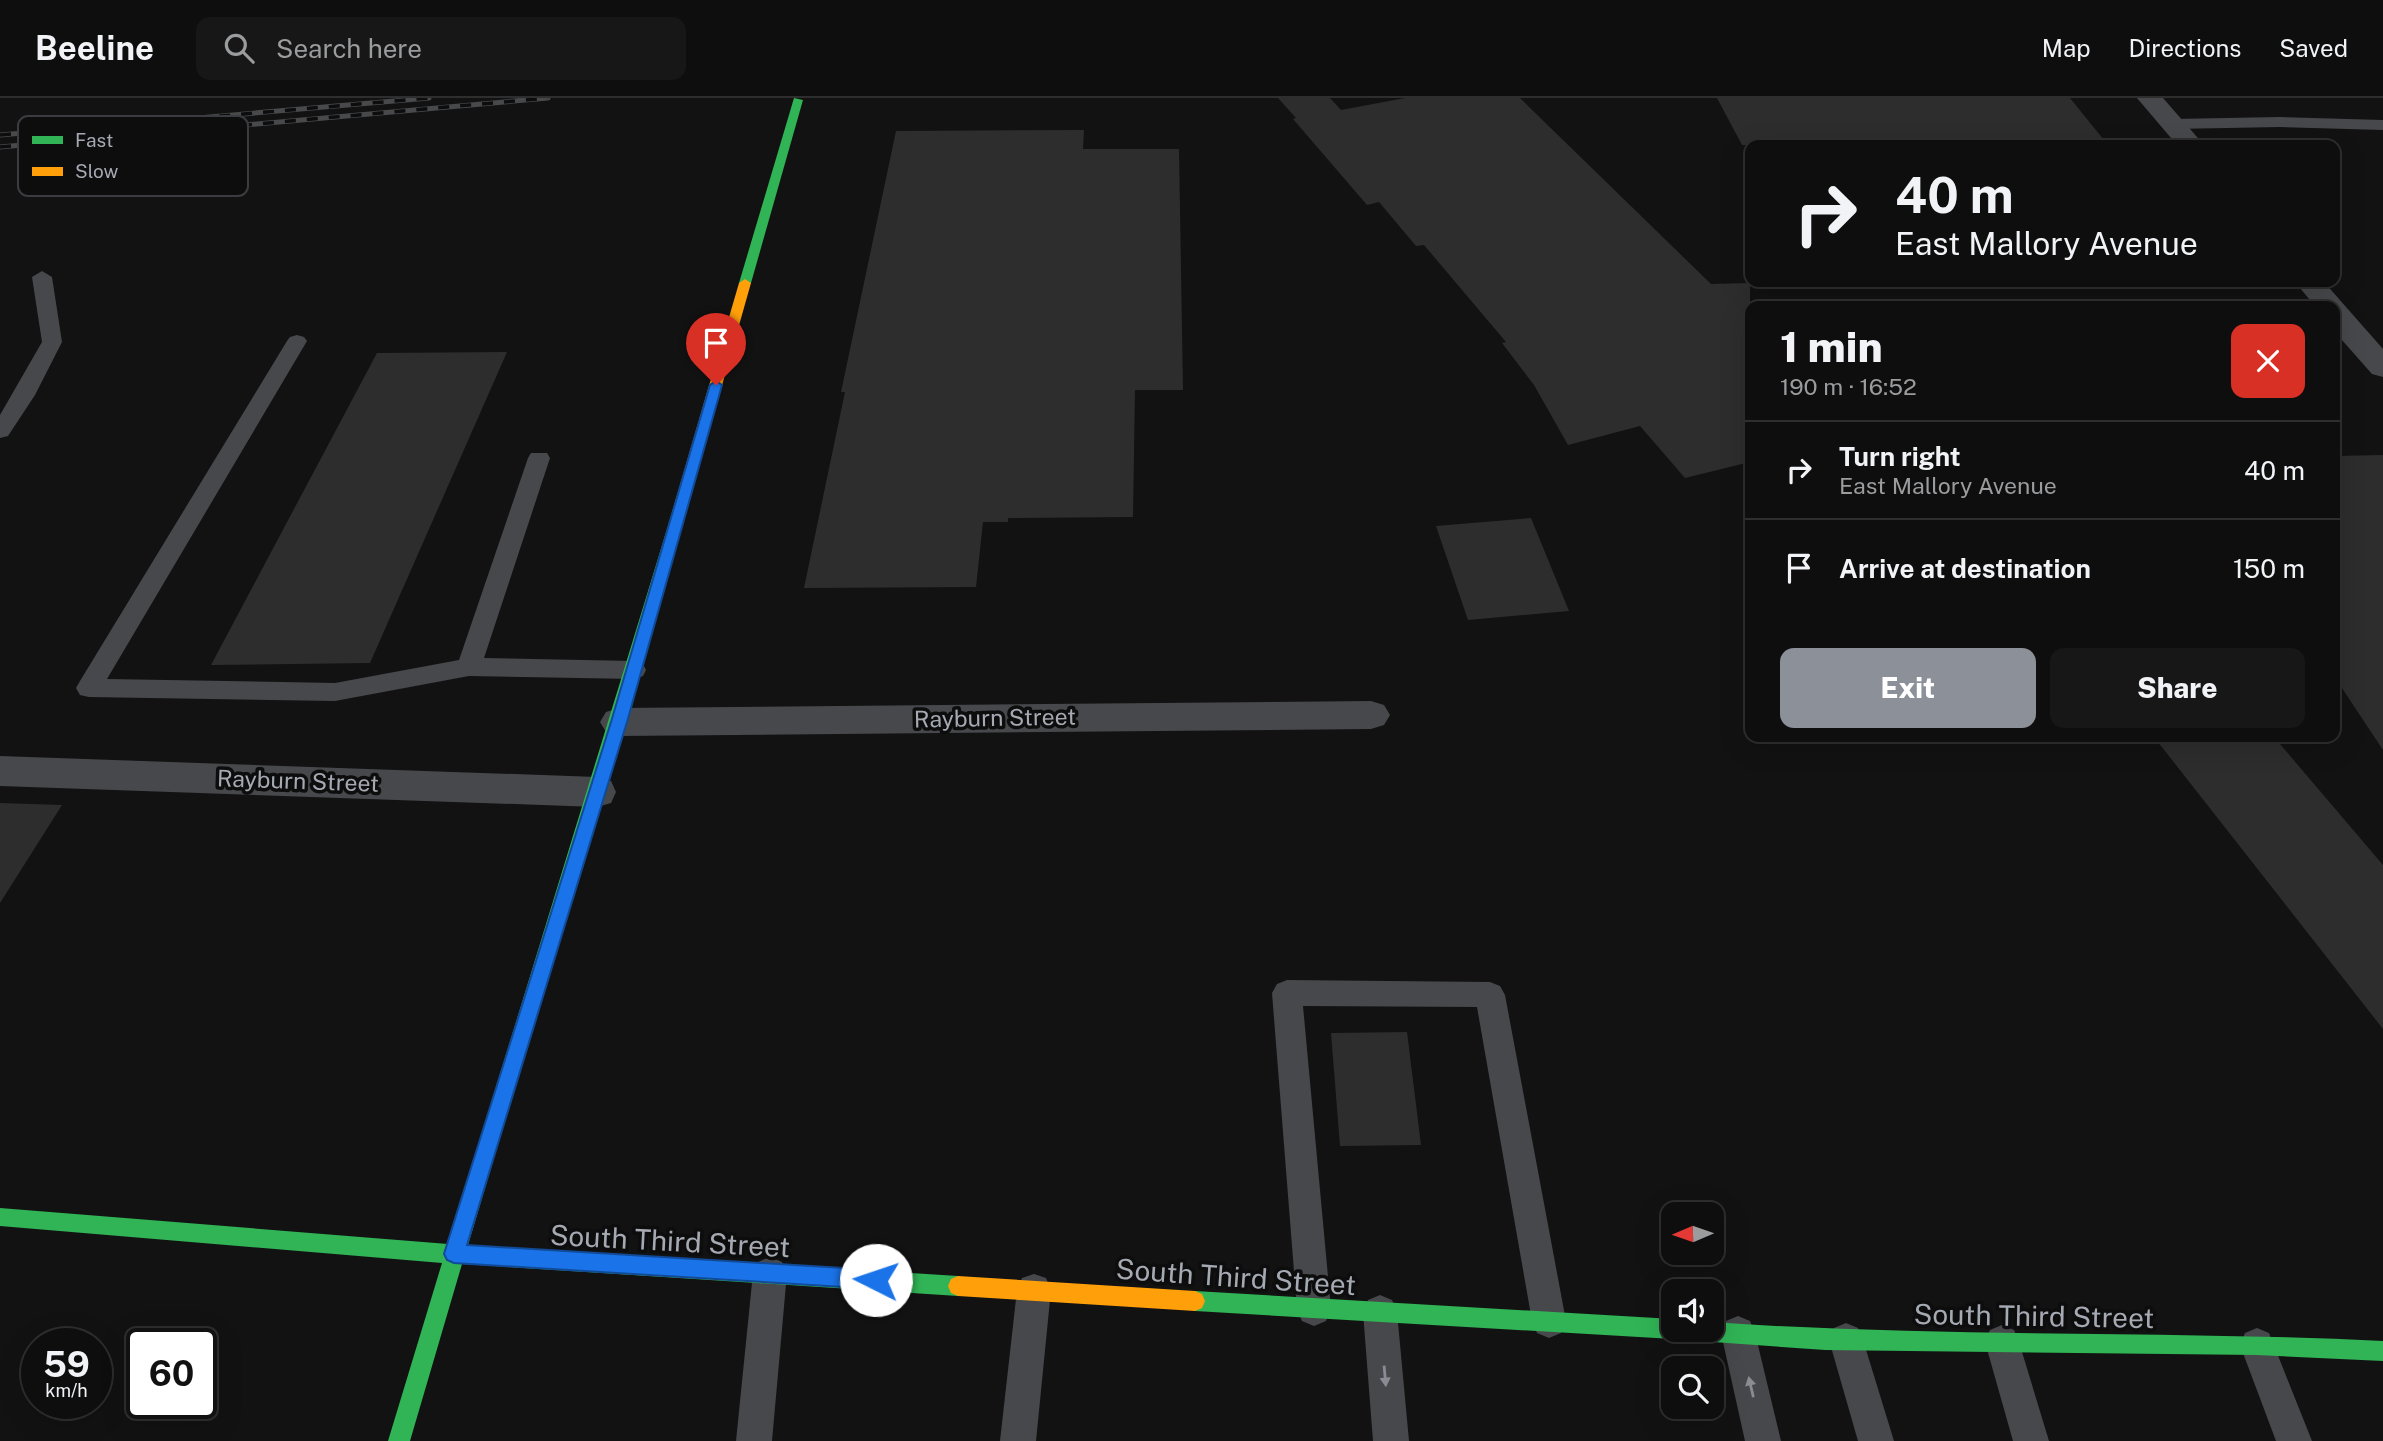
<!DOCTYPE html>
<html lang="en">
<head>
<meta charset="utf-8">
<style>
  :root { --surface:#0e0e0e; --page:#171717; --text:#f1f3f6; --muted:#9b9c9e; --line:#2e2e2e; --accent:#8c9099 }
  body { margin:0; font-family:"Public Sans",sans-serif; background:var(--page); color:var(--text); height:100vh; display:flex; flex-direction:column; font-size:26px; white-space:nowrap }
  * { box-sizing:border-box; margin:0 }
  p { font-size:23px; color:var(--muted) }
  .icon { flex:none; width:38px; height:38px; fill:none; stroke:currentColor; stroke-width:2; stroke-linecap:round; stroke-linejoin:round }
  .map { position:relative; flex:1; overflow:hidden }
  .panel { position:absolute; left:1745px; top:203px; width:595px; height:441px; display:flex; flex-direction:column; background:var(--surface); border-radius:14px; box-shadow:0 7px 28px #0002,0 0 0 2px var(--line) }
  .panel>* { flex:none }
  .banner { position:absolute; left:1745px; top:42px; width:595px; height:147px; border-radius:14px; box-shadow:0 7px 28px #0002,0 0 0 2px var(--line); background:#0e0e0e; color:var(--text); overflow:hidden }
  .needle { width:46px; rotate:268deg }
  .controls { position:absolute; left:1661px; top:1104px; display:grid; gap:14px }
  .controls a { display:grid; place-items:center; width:63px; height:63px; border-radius:14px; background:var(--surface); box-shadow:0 7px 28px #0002,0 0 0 2px var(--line); font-size:35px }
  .speed { position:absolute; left:21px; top:1230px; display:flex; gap:14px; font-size:35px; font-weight:700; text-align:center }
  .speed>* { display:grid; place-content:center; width:91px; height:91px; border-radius:50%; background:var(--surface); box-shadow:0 7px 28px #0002,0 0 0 2px var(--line); line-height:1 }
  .speed small { font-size:18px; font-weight:400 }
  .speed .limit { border:4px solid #111; border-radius:10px; background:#fff; color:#111 }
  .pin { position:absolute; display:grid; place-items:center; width:60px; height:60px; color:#fff; margin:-72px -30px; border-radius:50% 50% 50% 0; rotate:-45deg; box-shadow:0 0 7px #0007 }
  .pin .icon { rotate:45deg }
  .me { position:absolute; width:77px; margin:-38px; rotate:274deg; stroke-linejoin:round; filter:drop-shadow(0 0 5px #0008) }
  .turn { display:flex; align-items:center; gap:24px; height:147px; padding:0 35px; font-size:32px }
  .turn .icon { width:91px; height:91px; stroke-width:2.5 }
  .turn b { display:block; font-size:49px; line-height:60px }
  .round { display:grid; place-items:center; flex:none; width:74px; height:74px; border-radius:14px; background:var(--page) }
  .overview { display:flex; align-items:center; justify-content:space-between; height:119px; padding:0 35px }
  h1 { font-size:42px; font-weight:800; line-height:52px }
  .button { display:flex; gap:14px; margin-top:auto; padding:14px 35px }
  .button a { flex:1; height:80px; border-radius:14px; background:var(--accent); color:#fff; font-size:28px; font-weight:800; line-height:80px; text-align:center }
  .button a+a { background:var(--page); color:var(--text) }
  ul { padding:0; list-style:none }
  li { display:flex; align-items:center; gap:21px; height:98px; padding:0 35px; border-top:2px solid var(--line) }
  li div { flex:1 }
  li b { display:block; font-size:26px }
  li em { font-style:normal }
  header { display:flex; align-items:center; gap:42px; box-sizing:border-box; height:98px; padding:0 35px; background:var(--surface); border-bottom:2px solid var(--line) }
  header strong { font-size:33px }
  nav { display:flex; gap:38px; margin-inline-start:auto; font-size:24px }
  .search { width:490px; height:63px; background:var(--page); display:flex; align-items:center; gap:18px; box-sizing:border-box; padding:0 24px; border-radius:14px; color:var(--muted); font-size:26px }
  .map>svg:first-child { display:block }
  .building { fill:#2d2d2e }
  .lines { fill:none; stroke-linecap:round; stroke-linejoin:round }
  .lane { fill:#47484b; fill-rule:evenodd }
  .street { fill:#47484b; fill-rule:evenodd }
  .fast { fill:#30b455; fill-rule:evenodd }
  .slow { fill:#ff9f0a; fill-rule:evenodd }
  .rail-casing { stroke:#48494b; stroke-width:5 }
  .rail { stroke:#0d0d0e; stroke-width:3.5; stroke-dasharray:11; stroke-linecap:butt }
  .oneway { fill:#898c93 }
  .route { fill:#1a73e8; stroke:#114b97; stroke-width:2 }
  .labels { text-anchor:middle; stroke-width:7; stroke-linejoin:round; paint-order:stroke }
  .street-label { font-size:23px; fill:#a5a9b2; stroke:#0d0d0e }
  .near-street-label { font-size:28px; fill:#a5a9b2; stroke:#0d0d0e }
  .key { fill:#0d0d0e; stroke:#3b3c3f; stroke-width:2 }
  .key-label { font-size:19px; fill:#a5a9b2 }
</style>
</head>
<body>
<header>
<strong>Beeline</strong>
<div class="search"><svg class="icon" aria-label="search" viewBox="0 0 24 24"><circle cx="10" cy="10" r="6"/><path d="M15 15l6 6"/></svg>Search here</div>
<nav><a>Map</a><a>Directions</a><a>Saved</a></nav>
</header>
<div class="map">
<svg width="2383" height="1343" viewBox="0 0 2383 1343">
  <rect width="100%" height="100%" fill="#121213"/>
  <g class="building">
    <path d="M 1278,0 L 1330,0 L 1341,12 L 1405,0 L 1520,0 L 1711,186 L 1750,185 L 1750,364 L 1685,380 L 1640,328 L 1568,347 L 1534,287 L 1502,245 L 1506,244 L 1424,147 L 1416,148 L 1379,104 L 1367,107 L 1293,21 L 1296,20 Z"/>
    <path d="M 1717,0 L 2070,0 L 2108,47 L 1742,47 Z"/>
    <path d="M 1084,32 L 1083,51 L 1179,51 L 1183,292 L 1135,292 L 1133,419 L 1008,420 L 1008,424 L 983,424 L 976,489 L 804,490 L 845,294 L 841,294 L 896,33 Z"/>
    <path d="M 507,254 L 370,565 L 211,567 L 377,255 Z"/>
    <path d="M 2383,357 L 2383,652 L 2334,578 L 2334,358 Z"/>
    <path d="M 1531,420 L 1569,513 L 1468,522 L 1436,428 Z"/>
    <path d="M 2154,639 L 2274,639 L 2383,767 L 2383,931 Z"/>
    <path d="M 0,705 L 62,707 L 0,805 Z"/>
    <path d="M 1407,934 L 1421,1047 L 1340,1048 L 1331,935 Z"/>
  </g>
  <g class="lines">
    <g class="lane">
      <path d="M 2280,19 L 2383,22 L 2383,32 L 2280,29 L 2173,31 L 2164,26 L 2173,21 Z"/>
      <path d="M 42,173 L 52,179 L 62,244 L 35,297 L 8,338 L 0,340 L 0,317 L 42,244 L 32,179 Z"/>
      <path d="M 297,237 L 304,239 L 307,243 L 107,581 L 335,585 L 459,562 L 528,360 L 531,355 L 547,355 L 550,360 L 484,560 L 634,563 L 643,566 L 646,572 L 643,578 L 634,581 L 469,578 L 335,603 L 89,599 L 80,597 L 76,590 L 80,583 L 287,243 L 290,239 Z"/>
      <path d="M 1287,882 L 1490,884 L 1500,888 L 1505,897 L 1566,1223 L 1561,1235 L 1549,1240 L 1537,1235 L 1532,1223 L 1477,909 L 1303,908 L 1331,1211 L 1326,1223 L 1314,1228 L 1302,1223 L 1297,1211 L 1272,895 L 1277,886 Z"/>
      <path d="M 770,1159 L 782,1164 L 787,1175 L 772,1343 L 736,1343 L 753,1175 L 758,1164 Z"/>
      <path d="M 1034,1176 L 1046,1180 L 1051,1192 L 1036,1343 L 1000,1343 L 1017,1192 L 1022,1180 Z"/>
      <path d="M 1380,1197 L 1392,1202 L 1397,1214 L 1409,1343 L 1373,1343 L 1363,1214 L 1368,1202 Z"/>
      <path d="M 1738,1218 L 1750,1223 L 1755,1235 L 1781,1343 L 1745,1343 L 1721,1235 L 1726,1223 Z"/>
      <path d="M 1846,1225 L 1858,1230 L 1863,1242 L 1894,1343 L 1858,1343 L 1829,1242 L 1834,1230 Z"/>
      <path d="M 2002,1227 L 2014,1232 L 2019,1244 L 2049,1343 L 2013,1343 L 1985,1244 L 1990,1232 Z"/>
      <path d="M 2257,1230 L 2269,1235 L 2312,1343 L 2276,1343 L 2240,1247 L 2245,1235 Z"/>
    </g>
    <g class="street">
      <path d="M 2137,0 L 2163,0 L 2204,47 L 2177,47 Z"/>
      <path d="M 2295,184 L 2324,184 L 2383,251 L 2383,279 L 2372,276 L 2334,233 L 2334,208 L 2315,208 Z"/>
      <path d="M 1371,603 L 1384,607 L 1390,617 L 1384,627 L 1371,631 L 619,638 L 606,634 L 600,624 L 606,614 L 619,610 Z"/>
      <path d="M 0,658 L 597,679 L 611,683 L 616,694 L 611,705 L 597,709 L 0,688 Z"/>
    </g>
    <g class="fast">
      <path d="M 794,0 L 803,2 L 751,185 L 749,187 L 741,187 L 739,185 Z"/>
      <path d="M 678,413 L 685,418 L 468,1147 L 958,1178 L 965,1181 L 968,1188 L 965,1195 L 958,1198 L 462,1166 L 410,1343 L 388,1343 L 442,1165 L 0,1128 L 0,1110 L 448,1146 L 671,418 Z"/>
      <path d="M 1195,1193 L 1673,1221 L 1673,1232 L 1712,1232 L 1712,1224 C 1935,1240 2159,1232 2383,1243 L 2383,1263 L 2257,1257 L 1825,1252 L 1685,1242 L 1678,1239 L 1673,1241 L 1195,1213 L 1188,1210 L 1185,1203 L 1188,1196 Z"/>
    </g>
    <g class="slow">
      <path d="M 745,181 L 751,185 L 685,418 L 678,423 L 673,421 L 671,418 L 739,185 Z"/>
      <path d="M 958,1178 L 1195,1193 L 1202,1196 L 1205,1203 L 1202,1210 L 1195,1213 L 958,1198 L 951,1195 L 948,1188 L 951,1181 Z"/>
    </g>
    <g class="rail-casing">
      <g id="rail">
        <path d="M 0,37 L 429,0"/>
        <path d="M 0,49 L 548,0"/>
      </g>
    </g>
    <use href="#rail" class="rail"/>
  </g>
  <defs><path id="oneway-solid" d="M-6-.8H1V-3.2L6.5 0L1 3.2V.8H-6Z" transform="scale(1.75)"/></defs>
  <g class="oneway">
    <use href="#oneway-solid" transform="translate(1385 1278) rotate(85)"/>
    <use href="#oneway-solid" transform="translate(1751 1289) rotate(-103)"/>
  </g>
  <path class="route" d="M 716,283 L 722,287 L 627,624 L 467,1147 L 876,1172 L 883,1175 L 886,1182 L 883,1189 L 876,1191 L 454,1165 L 447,1162 L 444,1156 L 611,624 L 710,287 Z"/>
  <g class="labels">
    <g class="street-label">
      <text transform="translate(995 620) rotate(-1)" y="8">Rayburn Street</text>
      <text transform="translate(298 683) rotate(2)" y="8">Rayburn Street</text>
    </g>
    <g class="near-street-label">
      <text transform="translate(670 1143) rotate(3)" y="10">South Third Street</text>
      <text transform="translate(1236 1179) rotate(4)" y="10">South Third Street</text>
      <text transform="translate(2034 1218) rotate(1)" y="10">South Third Street</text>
    </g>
  </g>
  <rect x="18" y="18" width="230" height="80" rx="10" class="key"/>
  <rect x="32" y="38" width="31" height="8" fill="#30b455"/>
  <rect x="32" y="69" width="31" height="9" fill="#ff9f0a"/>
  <g class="key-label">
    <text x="75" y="49">Fast</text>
    <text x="75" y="80">Slow</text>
  </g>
</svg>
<div class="controls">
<a><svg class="needle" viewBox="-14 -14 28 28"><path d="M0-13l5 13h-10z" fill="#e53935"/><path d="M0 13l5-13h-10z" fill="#9b9c9e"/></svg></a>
<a><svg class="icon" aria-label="sound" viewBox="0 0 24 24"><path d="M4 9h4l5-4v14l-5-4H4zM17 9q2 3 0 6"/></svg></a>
<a><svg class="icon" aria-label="search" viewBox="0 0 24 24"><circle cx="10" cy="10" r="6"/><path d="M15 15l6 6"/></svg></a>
</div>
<div class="speed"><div>59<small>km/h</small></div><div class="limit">60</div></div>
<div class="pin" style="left:716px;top:287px;background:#d93025"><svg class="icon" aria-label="arrive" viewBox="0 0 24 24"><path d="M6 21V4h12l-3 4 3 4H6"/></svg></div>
<svg class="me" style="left:876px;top:1182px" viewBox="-20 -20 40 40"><circle r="19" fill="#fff"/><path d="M0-13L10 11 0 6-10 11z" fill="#1a73e8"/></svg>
<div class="banner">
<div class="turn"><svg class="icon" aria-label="right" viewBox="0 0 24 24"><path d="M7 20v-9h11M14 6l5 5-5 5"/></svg><div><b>40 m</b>East Mallory Avenue</div></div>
</div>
<section class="panel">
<div class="overview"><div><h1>1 min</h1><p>190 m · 16:52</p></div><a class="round" style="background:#d93025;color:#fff"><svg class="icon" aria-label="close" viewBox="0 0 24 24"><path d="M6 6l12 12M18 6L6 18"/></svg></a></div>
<ul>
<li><svg class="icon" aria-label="right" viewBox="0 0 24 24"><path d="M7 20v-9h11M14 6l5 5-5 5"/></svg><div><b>Turn right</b><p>East Mallory Avenue</p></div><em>40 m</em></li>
<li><svg class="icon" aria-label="arrive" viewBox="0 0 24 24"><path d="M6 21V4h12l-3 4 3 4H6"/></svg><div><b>Arrive at destination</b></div><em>150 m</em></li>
</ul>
<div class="button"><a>Exit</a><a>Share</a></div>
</section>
</div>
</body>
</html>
